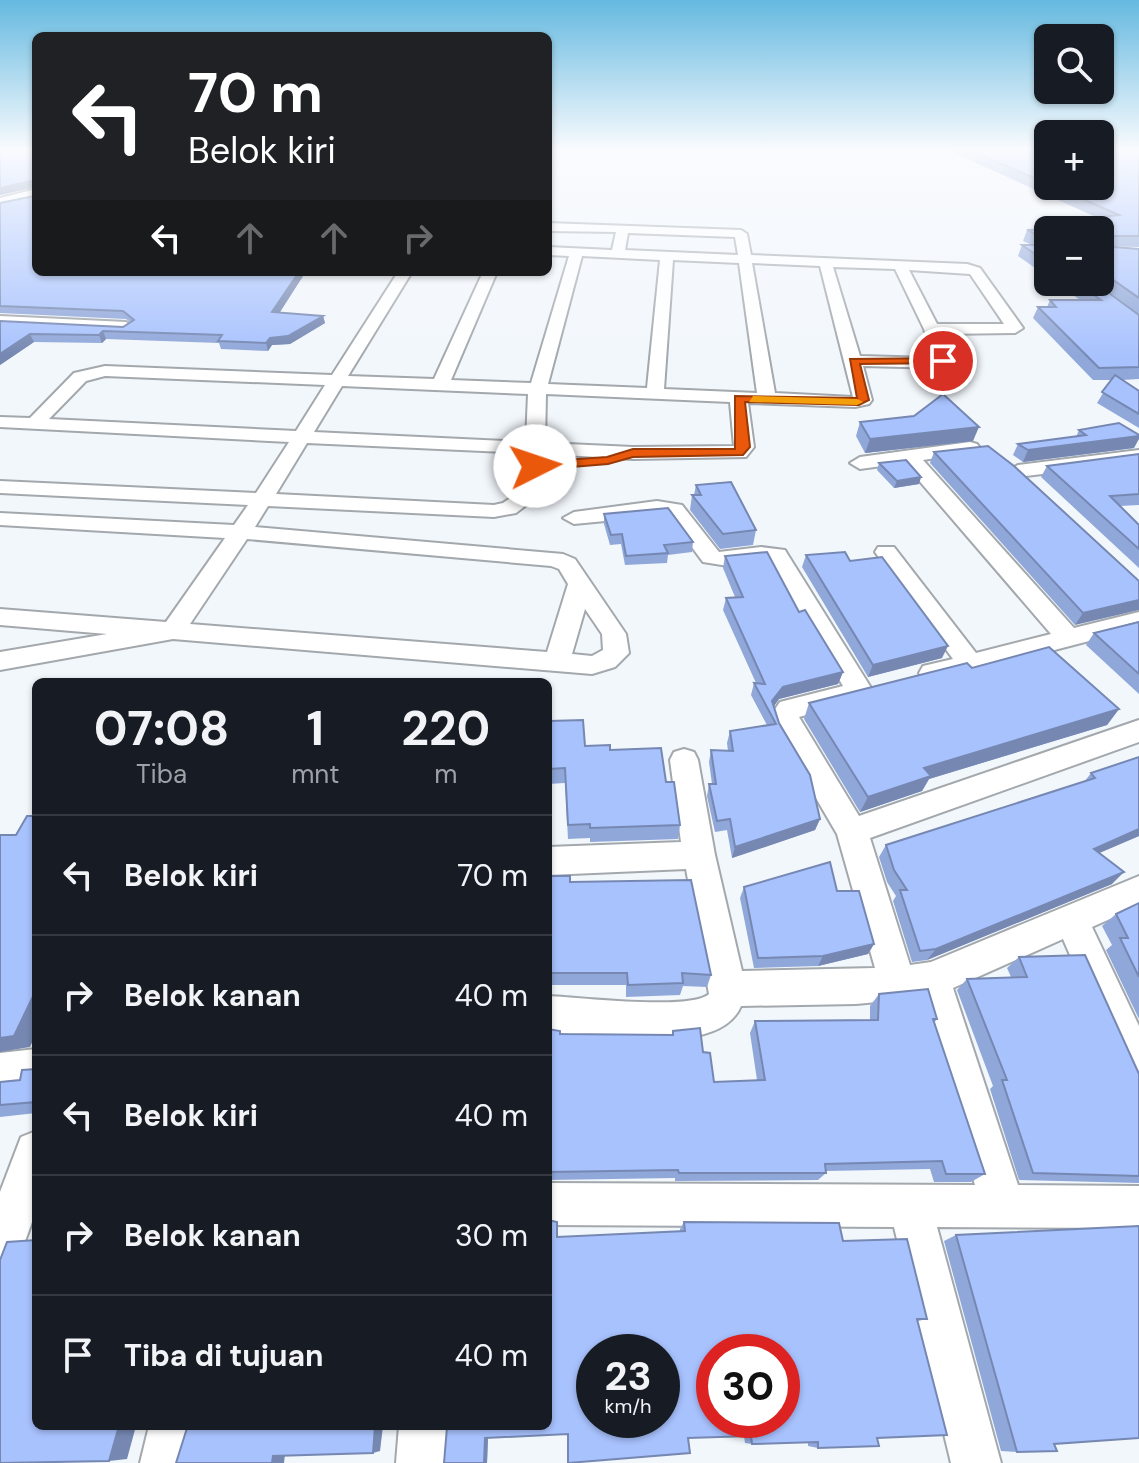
<!DOCTYPE html>
<html lang="id">
<head>
<meta charset="utf-8">
<style>
  :root { --surface:#171b24; --page:#242831; --text:#f1f3f6; --muted:#9ea1a6; --line:#363941 }
  body { margin:0; font-family:"DM Sans",sans-serif; background:var(--page); color:var(--text); height:100vh; display:flex; flex-direction:column; font-size:30px; white-space:nowrap }
  * { box-sizing:border-box; margin:0 }
  p { font-size:26px; color:var(--muted) }
  .icon { flex:none; width:44px; height:44px; fill:none; stroke:currentColor; stroke-width:2; stroke-linecap:round; stroke-linejoin:round }
  .map { position:relative; flex:1; overflow:hidden }
  .panel { position:absolute; left:32px; top:678px; width:520px; height:752px; display:flex; flex-direction:column; background:var(--surface); border-radius:12px; box-shadow:0 2px 6px #0004 }
  .panel>* { flex:none }
  .banner { position:absolute; left:32px; top:32px; width:520px; height:244px; border-radius:12px; box-shadow:0 2px 6px #0004; background:#202124; color:#fff; overflow:hidden }
  .tools { position:absolute; left:1034px; top:24px; display:grid; gap:16px }
  .tools a { display:grid; place-items:center; width:80px; height:80px; border-radius:12px; background:var(--surface); box-shadow:0 2px 6px #0004; font-size:40px }
  .speed { position:absolute; left:576px; top:1334px; display:flex; gap:16px; font-size:40px; font-weight:700; text-align:center }
  .speed>* { display:grid; place-content:center; width:104px; height:104px; border-radius:50%; background:var(--surface); box-shadow:0 2px 6px #0004; line-height:1 }
  .speed small { font-size:20px; font-weight:400 }
  .speed .limit { border:12px solid #d22; background:#fff; color:#111 }
  .pin { position:absolute; display:grid; place-items:center; width:68px; height:68px; color:#fff; margin:-34px; border:4px solid #fff; border-radius:50%; box-shadow:0 2px 8px #0007 }
  .me { position:absolute; width:88px; margin:-44px; rotate:86deg; stroke-linejoin:round; filter:drop-shadow(0 0 6px #0008) }
  .turn { display:flex; align-items:center; gap:28px; height:168px; padding:0 24px; font-size:36px }
  .turn .icon { width:104px; height:104px; stroke-width:2.5 }
  .turn b { display:block; font-size:56px; line-height:68px }
  .lanes { display:flex; align-items:center; height:76px; padding:0 24px; background:#0003; justify-content:center; gap:40px; direction:ltr }
  .lanes .off { opacity:.35 }
  .eta { display:flex; justify-content:space-evenly; align-items:center; height:136px; text-align:center }
  .eta b { font-size:48px; font-weight:700; line-height:56px }
  ul { padding:0; list-style:none }
  li { display:flex; align-items:center; gap:24px; height:120px; padding:0 24px; border-top:2px solid var(--line) }
  li div { flex:1 }
  li b { display:block; font-size:30px }
  li em { font-style:normal }
  .map>svg:first-child { display:block }
  .lines { fill:none; stroke-linecap:round; stroke-linejoin:round }
  .street-casing { stroke:#a3a8ad; stroke-width:4 }
  .primary-casing { stroke:#a3a8ad; stroke-width:4 }
  .street { fill:#fff; fill-rule:evenodd }
  .primary { fill:#fff; fill-rule:evenodd }
  .wall { fill:#90a7da }
  .shaded-wall { fill:#7688b2 }
  .building { fill:#a8c2fe; stroke:#7688b2; stroke-width:2; fill-rule:evenodd }
  .route { fill:#ea580c; stroke:#983908; stroke-width:2 }
  .slow { fill:#f59e0b }
</style>
</head>
<body>
<div class="map">
<svg width="1139" height="1463" viewBox="0 0 1139 1463">
  <rect width="100%" height="100%" fill="#f2f7fc"/>
  <g class="lines">
    <g class="street-casing">
      <g id="street">
        <path d="M 548,223 L 741,230 L 747,234 L 751,255 L 967,264 L 980,268 L 1023,328 L 1015,333 L 941,334 L 951,363 L 943,368 L 863,366 L 872,400 L 869,404 L 855,407 L 748,403 L 754,447 L 746,457 L 633,459 L 545,454 L 538,496 L 516,513 L 494,517 L 268,506 L 255,527 L 563,554 L 575,559 L 626,634 L 629,653 L 615,667 L 592,674 L 173,639 L 0,670 L 0,652 L 107,634 L 0,625 L 0,609 L 166,622 L 225,538 L 0,525 L 0,513 L 234,525 L 248,505 L 0,493 L 0,481 L 256,493 L 289,442 L 0,427 L 0,417 L 30,418 L 74,373 L 105,366 L 332,375 L 398,272 L 412,272 L 348,376 L 434,379 L 483,272 L 497,272 L 451,380 L 531,383 L 569,256 L 548,255 L 548,247 L 612,250 L 616,232 L 548,231 ZM 628,233 L 735,237 L 738,255 L 625,250 ZM 582,256 L 660,260 L 647,388 L 548,384 ZM 673,260 L 739,263 L 757,393 L 664,389 ZM 752,263 L 820,266 L 853,397 L 775,393 ZM 833,267 L 895,269 L 924,329 L 933,358 L 860,356 ZM 909,270 L 970,274 L 1004,324 L 937,324 ZM 105,376 L 325,385 L 296,431 L 49,419 L 86,381 ZM 342,386 L 528,394 L 526,442 L 314,432 ZM 546,394 L 730,402 L 734,446 L 633,447 L 545,443 ZM 307,443 L 525,453 L 518,493 L 503,503 L 494,505 L 276,494 ZM 247,539 L 551,566 L 559,569 L 568,584 L 547,652 L 190,624 ZM 585,609 L 602,634 L 603,650 L 592,656 L 572,654 Z"/>
        <path d="M 0,316 L 126,322 L 134,327 L 126,332 L 0,326 Z"/>
        <path d="M 970,442 L 977,444 L 980,448 L 977,452 L 923,460 L 1074,628 L 1139,612 L 1139,628 L 932,682 L 923,680 L 919,673 L 923,666 L 953,659 L 875,552 L 878,547 L 894,547 L 976,653 L 1051,634 L 904,463 L 860,469 L 850,463 L 860,457 Z"/>
        <path d="M 1139,450 L 1139,462 L 1018,477 L 1008,471 L 1018,465 Z"/>
        <path d="M 657,501 L 682,505 L 719,552 L 761,547 L 785,550 L 788,555 L 873,691 L 869,698 L 799,717 L 859,816 L 1139,720 L 1139,742 L 870,838 L 910,965 L 931,962 L 1139,876 L 1139,906 L 1092,927 L 1139,1026 L 1139,1087 L 1125,1082 L 1063,939 L 953,988 L 1018,1185 L 1139,1186 L 1139,1228 L 937,1227 L 1001,1463 L 951,1463 L 894,1227 L 548,1225 L 548,1183 L 975,1185 L 920,998 L 856,1004 L 741,1006 C 719,1059 596,1035 548,1032 L 548,996 C 577,997 691,1011 709,994 L 686,869 L 548,875 L 548,847 L 681,842 L 670,760 L 674,752 L 684,749 L 694,752 L 698,760 L 715,855 L 742,971 L 875,968 L 837,834 L 778,733 L 771,715 L 780,702 L 843,686 L 769,560 L 728,566 L 703,562 L 668,515 L 574,524 L 563,518 L 574,512 Z"/>
        <path d="M 36,1049 L 36,1087 L 0,1091 L 0,1053 Z"/>
        <path d="M 36,1131 L 36,1211 L 16,1266 L 0,1272 L 0,1192 L 21,1137 Z"/>
        <path d="M 149,1426 L 199,1426 L 190,1463 L 140,1463 Z"/>
        <path d="M 399,1426 L 449,1426 L 446,1463 L 396,1463 Z"/>
      </g>
    </g>
    <g class="primary-casing">
      <path id="primary" d="M 36,189 L 36,199 L 0,208 L 0,198 Z"/>
    </g>
    <use href="#street" class="street"/>
    <use href="#primary" class="primary"/>
  </g>
  <g class="wall">
    <path d="M 36,151 L 36,272 L 308,272 L 303,276 L 279,313 L 323,316 L 325,323 L 290,344 L 272,345 L 268,351 L 221,349 L 219,343 L 106,339 L 102,343 L 34,342 L 0,365 L 0,321 L 123,327 L 130,322 L 126,319 L 0,313 L 0,203 L 34,196 L 35,187 L 0,195 Z"/>
    <path d="M 950,151 L 1048,151 L 1048,186 L 1100,186 L 1139,152 L 1139,247 L 1102,246 L 1139,249 L 1139,314 L 1097,283 L 1095,283 L 1139,315 L 1139,379 L 1122,380 L 1139,391 L 1139,428 L 1097,403 L 1111,380 L 1093,380 L 1033,318 L 1038,307 L 1047,307 L 1050,300 L 1080,300 L 1055,282 L 1100,282 L 1100,230 L 1048,230 L 1048,277 L 1018,256 L 1022,245 L 1032,245 L 1023,241 L 1027,230 L 1090,228 L 1094,218 L 1098,218 Z"/>
    <path d="M 860,422 L 973,441 L 865,453 L 856,436 Z"/>
    <path d="M 1079,430 L 1134,448 L 1023,462 L 1013,455 L 1018,444 L 1076,437 Z"/>
    <path d="M 934,452 L 1137,580 L 1075,625 L 930,463 Z"/>
    <path d="M 1139,454 L 1139,505 L 1120,506 L 1139,525 L 1139,568 L 1041,477 L 1047,466 Z"/>
    <path d="M 879,463 L 921,477 L 919,484 L 894,488 L 877,470 Z"/>
    <path d="M 696,485 L 756,530 L 753,545 L 720,549 L 690,510 L 692,495 L 694,495 Z"/>
    <path d="M 604,514 L 693,542 L 692,552 L 668,555 L 667,563 L 625,565 L 621,544 L 610,545 L 604,524 Z"/>
    <path d="M 806,555 L 850,561 L 942,658 L 868,677 L 802,567 Z"/>
    <path d="M 725,556 L 799,612 L 843,672 L 838,684 L 779,699 L 774,706 L 779,723 L 820,819 L 815,830 L 732,858 L 727,830 L 715,832 L 707,796 L 709,784 L 712,784 L 709,762 L 711,750 L 728,751 L 727,743 L 730,731 L 767,725 L 751,695 L 754,683 L 756,683 L 723,610 L 726,598 L 735,597 L 723,568 Z"/>
    <path d="M 1139,621 L 1139,694 L 1086,645 L 1094,633 Z"/>
    <path d="M 972,668 L 1119,709 L 1107,725 L 929,779 L 922,791 L 860,812 L 804,719 L 809,703 Z"/>
    <path d="M 548,711 L 549,721 L 585,746 L 610,750 L 666,782 L 680,825 L 678,839 L 590,842 L 590,838 L 568,839 L 565,783 L 548,784 Z"/>
    <path d="M 1139,757 L 1139,836 L 1099,853 L 1112,884 L 927,960 L 912,962 L 893,901 L 896,896 L 887,882 L 879,857 L 886,845 L 1085,781 L 1091,773 Z"/>
    <path d="M 548,876 L 570,882 L 711,975 L 707,987 L 683,986 L 680,995 L 626,997 L 626,985 L 548,985 Z"/>
    <path d="M 744,887 L 837,891 L 874,944 L 868,954 L 818,966 L 754,968 L 740,898 Z"/>
    <path d="M 1139,903 L 1139,1019 L 1106,950 L 1112,945 L 1102,926 L 1116,914 Z"/>
    <path d="M 1019,957 L 1139,1074 L 1139,1183 L 1019,1180 L 990,1089 L 993,1086 L 957,990 L 967,979 L 1011,977 L 1007,968 Z"/>
    <path d="M 879,994 L 937,1019 L 934,1023 L 985,1174 L 971,1182 L 934,1182 L 930,1169 L 826,1171 L 826,1173 L 818,1180 L 675,1181 L 675,1178 L 548,1180 L 548,1029 L 560,1034 L 672,1035 L 673,1031 L 703,1052 L 714,1082 L 757,1080 L 750,1033 L 755,1021 L 870,1020 L 870,1006 Z"/>
    <path d="M 36,1069 L 36,1113 L 0,1117 L 0,1082 L 20,1080 Z"/>
    <path d="M 684,1222 L 843,1241 L 927,1319 L 918,1321 L 877,1438 L 818,1448 L 808,1446 L 808,1442 L 752,1444 L 745,1443 L 744,1436 L 568,1434 L 488,1438 L 487,1463 L 447,1427 L 558,1237 L 680,1232 L 680,1229 Z"/>
    <path d="M 956,1235 L 1054,1444 L 1017,1452 L 1001,1451 L 944,1241 Z"/>
  </g>
  <g class="shaded-wall">
    <path d="M 35,180 L 36,187 L 0,195 L 0,188 Z"/>
    <path d="M 299,272 L 308,272 L 303,276 L 275,320 L 272,312 Z"/>
    <path d="M 323,316 L 325,323 L 290,344 L 272,345 L 268,351 L 266,343 L 270,338 Z"/>
    <path d="M 103,331 L 106,339 L 102,343 L 99,335 Z"/>
    <path d="M 30,334 L 34,342 L 0,365 L 0,354 Z"/>
    <path d="M 979,427 L 973,441 L 865,453 L 870,439 Z"/>
    <path d="M 1139,436 L 1139,439 L 1134,448 L 1023,462 L 1028,450 Z"/>
    <path d="M 921,477 L 919,484 L 894,488 L 897,481 Z"/>
    <path d="M 1139,600 L 1139,610 L 1075,625 L 1083,613 Z"/>
    <path d="M 948,646 L 942,658 L 868,677 L 873,665 Z"/>
    <path d="M 843,672 L 838,684 L 779,699 L 769,713 L 772,701 L 783,687 Z"/>
    <path d="M 1119,709 L 1107,725 L 929,779 L 922,791 L 860,812 L 868,797 L 924,768 Z"/>
    <path d="M 820,819 L 815,830 L 732,858 L 735,847 Z"/>
    <path d="M 1139,829 L 1139,836 L 1083,860 L 1094,849 Z"/>
    <path d="M 1124,872 L 1112,884 L 927,960 L 936,949 Z"/>
    <path d="M 874,944 L 868,954 L 818,966 L 823,956 Z"/>
    <path d="M 35,990 L 36,1034 L 30,1047 L 0,1052 L 0,1038 Z"/>
    <path d="M 119,1426 L 136,1426 L 127,1459 L 109,1461 Z"/>
    <path d="M 375,1426 L 383,1426 L 380,1451 L 373,1453 Z"/>
    <path d="M 488,1437 L 487,1463 L 484,1463 L 485,1438 Z"/>
    <path d="M 285,1454 L 284,1463 L 272,1463 L 273,1456 Z"/>
  </g>
  <g class="building">
    <path d="M 0,151 L 36,151 L 36,272 L 299,272 L 272,312 L 323,316 L 288,336 L 270,338 L 266,343 L 218,341 L 222,335 L 103,331 L 99,335 L 30,334 L 0,354 L 0,321 L 123,327 L 134,320 L 123,311 L 0,306 L 0,203 L 34,196 L 35,180 L 0,188 Z"/>
    <path d="M 972,151 L 1048,151 L 1048,184 Z"/>
    <path d="M 1100,151 L 1139,152 L 1139,236 L 1105,236 L 1102,246 L 1139,249 L 1139,298 L 1102,272 L 1100,272 L 1100,230 L 1048,230 L 1048,240 L 1027,230 L 1114,226 L 1094,218 L 1119,215 L 1053,186 L 1100,186 Z"/>
    <path d="M 1022,245 L 1048,245 L 1048,263 Z"/>
    <path d="M 1075,282 L 1094,282 L 1139,315 L 1139,367 L 1099,368 L 1038,307 L 1056,307 L 1050,300 L 1101,300 Z"/>
    <path d="M 1115,375 L 1139,391 L 1139,414 L 1102,392 Z"/>
    <path d="M 943,394 L 979,427 L 870,439 L 860,422 L 914,416 Z"/>
    <path d="M 1119,423 L 1139,435 L 1139,436 L 1028,450 L 1018,444 L 1086,435 L 1079,430 Z"/>
    <path d="M 988,446 L 1014,466 L 1139,581 L 1139,600 L 1083,613 L 934,452 Z"/>
    <path d="M 1139,454 L 1139,494 L 1110,496 L 1139,525 L 1139,549 L 1047,466 Z"/>
    <path d="M 906,460 L 921,477 L 897,481 L 879,463 Z"/>
    <path d="M 731,482 L 756,530 L 723,534 L 692,495 L 701,495 L 696,485 Z"/>
    <path d="M 668,508 L 693,542 L 664,545 L 668,553 L 626,556 L 622,534 L 611,535 L 604,514 Z"/>
    <path d="M 767,552 L 799,612 L 805,610 L 843,672 L 783,687 L 772,701 L 779,723 L 810,775 L 820,819 L 735,847 L 730,819 L 717,821 L 709,784 L 716,784 L 711,750 L 733,751 L 730,731 L 776,724 L 754,683 L 765,684 L 726,598 L 743,597 L 725,556 Z"/>
    <path d="M 845,552 L 850,561 L 882,557 L 948,646 L 873,665 L 806,555 Z"/>
    <path d="M 1139,622 L 1139,674 L 1094,633 Z"/>
    <path d="M 1049,647 L 1119,709 L 924,768 L 931,776 L 868,797 L 809,703 L 967,663 L 972,668 Z"/>
    <path d="M 548,711 L 549,721 L 583,720 L 585,746 L 610,745 L 610,750 L 661,748 L 666,782 L 674,782 L 680,825 L 590,828 L 590,824 L 568,825 L 565,768 L 548,769 Z"/>
    <path d="M 1139,757 L 1139,829 L 1094,849 L 1124,872 L 936,949 L 920,951 L 900,890 L 907,890 L 894,870 L 886,845 L 1095,778 L 1091,773 Z"/>
    <path d="M 27,816 L 36,816 L 36,990 L 14,1036 L 0,1038 L 0,835 L 16,835 Z"/>
    <path d="M 830,862 L 837,891 L 859,891 L 874,944 L 823,956 L 758,958 L 744,887 Z"/>
    <path d="M 548,876 L 570,876 L 570,882 L 691,880 L 711,975 L 682,973 L 683,983 L 628,985 L 627,973 L 548,973 Z"/>
    <path d="M 1139,903 L 1139,977 L 1120,938 L 1128,938 L 1116,914 Z"/>
    <path d="M 1085,955 L 1139,1074 L 1139,1176 L 1033,1173 L 1002,1080 L 1007,1080 L 967,979 L 1027,977 L 1019,957 Z"/>
    <path d="M 928,989 L 937,1019 L 933,1019 L 985,1174 L 946,1174 L 942,1161 L 825,1164 L 826,1173 L 679,1173 L 678,1170 L 548,1172 L 548,1029 L 560,1031 L 560,1034 L 673,1035 L 673,1031 L 700,1028 L 703,1052 L 710,1053 L 714,1082 L 765,1080 L 755,1021 L 878,1020 L 879,994 Z"/>
    <path d="M 36,1069 L 36,1102 L 0,1105 L 0,1082 L 20,1080 L 22,1070 Z"/>
    <path d="M 548,1220 L 557,1222 L 557,1237 L 685,1231 L 684,1222 L 839,1223 L 843,1241 L 907,1239 L 927,1319 L 917,1319 L 947,1435 L 877,1438 L 879,1446 L 818,1448 L 818,1442 L 752,1444 L 751,1436 L 688,1438 L 690,1453 L 568,1463 L 568,1434 L 485,1438 L 484,1463 L 444,1463 L 447,1427 L 442,1426 L 548,1426 ZM 594,1352 L 662,1352 L 662,1420 L 594,1420 ZM 714,1352 L 782,1352 L 782,1420 L 714,1420 Z"/>
    <path d="M 1139,1226 L 1139,1438 L 1054,1444 L 1057,1451 L 1017,1452 L 956,1235 Z"/>
    <path d="M 36,1240 L 36,1426 L 119,1426 L 109,1461 L 0,1463 L 0,1260 L 7,1242 Z"/>
    <path d="M 185,1426 L 375,1426 L 373,1453 L 273,1456 L 272,1463 L 176,1463 L 187,1428 Z"/>
  </g>
  <linearGradient id="sky" x2="0" y2="1"><stop stop-color="#65b9e0"/><stop offset="0.42" stop-color="#f9fbfe"/><stop offset="1" stop-color="#f9fbfe" stop-opacity="0"/></linearGradient>
  <rect width="1139" height="356" fill="url(#sky)"/>
  <path class="route" d="M 943,358 L 947,363 L 860,364 L 869,400 L 859,405 L 745,402 L 750,447 L 743,455 L 633,457 L 608,464 L 535,470 L 529,466 L 535,462 L 607,457 L 633,449 L 735,449 L 735,396 L 857,398 L 850,359 Z"/>
  <path class="slow" d="M 753,396 L 857,399 L 863,402 L 857,405 L 749,402 Z"/>
</svg>
<div class="tools">
<a><svg class="icon" aria-label="search" viewBox="0 0 24 24"><circle cx="10" cy="10" r="6"/><path d="M15 15l6 6"/></svg></a>
<a>+</a>
<a>−</a>
</div>
<div class="speed"><div>23<small>km/h</small></div><div class="limit">30</div></div>
<div class="pin" style="left:943px;top:361px;background:#d93025"><svg class="icon" aria-label="arrive" viewBox="0 0 24 24"><path d="M6 21V4h12l-3 4 3 4H6"/></svg></div>
<svg class="me" style="left:535px;top:466px" viewBox="-20 -20 40 40"><circle r="19" fill="#fff"/><path d="M0-13L10 11 0 6-10 11z" fill="#ea580c"/></svg>
<div class="banner">
<div class="turn"><svg class="icon" aria-label="left" viewBox="0 0 24 24"><path d="M17 20v-9H6M10 6l-5 5 5 5"/></svg><div><b>70 m</b>Belok kiri</div></div>
<div class="lanes"><svg class="icon" aria-label="left" viewBox="0 0 24 24"><path d="M17 20v-9H6M10 6l-5 5 5 5"/></svg><svg class="icon off" aria-label="ahead" viewBox="0 0 24 24"><path d="M12 20V5M6 11l6-6 6 6"/></svg><svg class="icon off" aria-label="ahead" viewBox="0 0 24 24"><path d="M12 20V5M6 11l6-6 6 6"/></svg><svg class="icon off" aria-label="right" viewBox="0 0 24 24"><path d="M7 20v-9h11M14 6l5 5-5 5"/></svg></div>
</div>
<section class="panel">
<div class="eta">
<div><b>07:08</b><p>Tiba</p></div>
<div><b>1</b><p>mnt</p></div>
<div><b>220</b><p>m</p></div>
</div>
<ul>
<li><svg class="icon" aria-label="left" viewBox="0 0 24 24"><path d="M17 20v-9H6M10 6l-5 5 5 5"/></svg><div><b>Belok kiri</b></div><em>70 m</em></li>
<li><svg class="icon" aria-label="right" viewBox="0 0 24 24"><path d="M7 20v-9h11M14 6l5 5-5 5"/></svg><div><b>Belok kanan</b></div><em>40 m</em></li>
<li><svg class="icon" aria-label="left" viewBox="0 0 24 24"><path d="M17 20v-9H6M10 6l-5 5 5 5"/></svg><div><b>Belok kiri</b></div><em>40 m</em></li>
<li><svg class="icon" aria-label="right" viewBox="0 0 24 24"><path d="M7 20v-9h11M14 6l5 5-5 5"/></svg><div><b>Belok kanan</b></div><em>30 m</em></li>
<li><svg class="icon" aria-label="arrive" viewBox="0 0 24 24"><path d="M6 21V4h12l-3 4 3 4H6"/></svg><div><b>Tiba di tujuan</b></div><em>40 m</em></li>
</ul>
</section>
</div>
</body>
</html>
